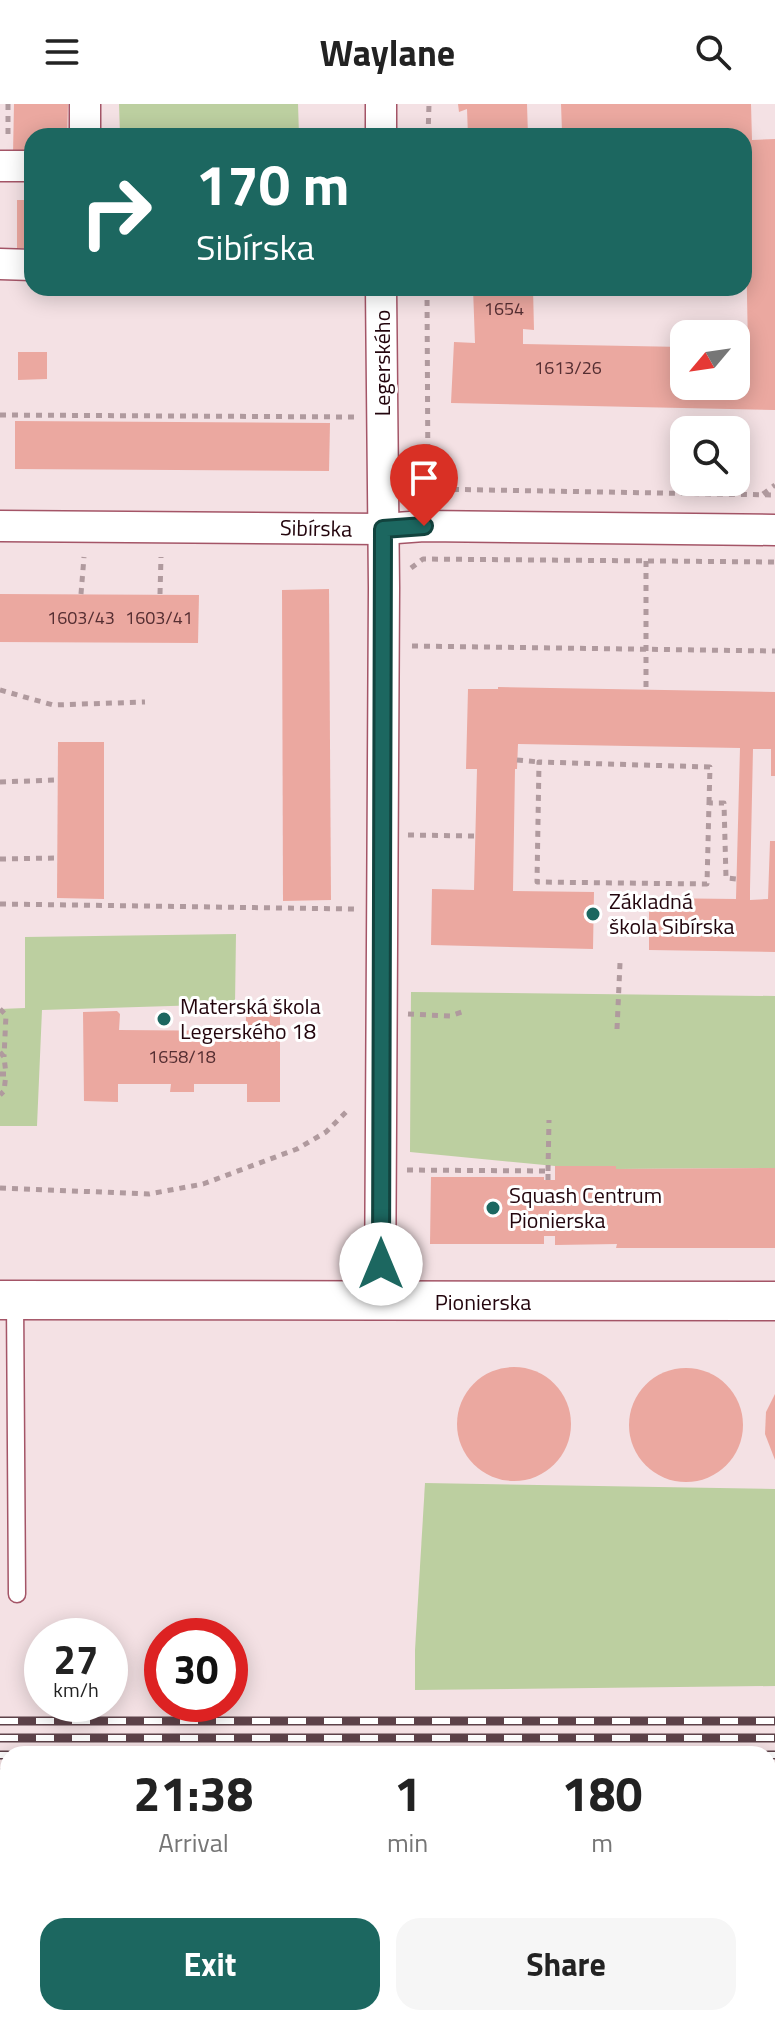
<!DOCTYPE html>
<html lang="en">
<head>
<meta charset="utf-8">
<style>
  :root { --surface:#fff; --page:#f6f6f6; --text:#222; --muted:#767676; --accent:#1c6760 }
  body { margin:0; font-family:"Titillium Web",sans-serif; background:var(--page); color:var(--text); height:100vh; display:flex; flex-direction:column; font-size:30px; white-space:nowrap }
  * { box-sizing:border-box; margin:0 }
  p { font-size:26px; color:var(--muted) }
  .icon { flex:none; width:44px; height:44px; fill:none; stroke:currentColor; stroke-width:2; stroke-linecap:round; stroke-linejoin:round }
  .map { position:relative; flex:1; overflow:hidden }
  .sheet { position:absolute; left:0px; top:1642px; width:776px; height:280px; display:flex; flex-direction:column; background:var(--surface); border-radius:24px 24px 0 0; box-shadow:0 4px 20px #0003 }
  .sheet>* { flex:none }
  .hud { position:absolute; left:24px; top:24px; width:728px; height:168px; border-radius:24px; box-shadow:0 4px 20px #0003; background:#1c6760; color:#fff; overflow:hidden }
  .needle { width:52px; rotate:241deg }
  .buttons { position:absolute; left:670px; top:216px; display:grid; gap:16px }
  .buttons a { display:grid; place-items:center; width:80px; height:80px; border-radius:16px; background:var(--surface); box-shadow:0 4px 20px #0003; font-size:40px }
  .speed { position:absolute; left:24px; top:1514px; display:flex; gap:16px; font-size:40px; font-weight:700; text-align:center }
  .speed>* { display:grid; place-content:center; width:104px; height:104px; border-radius:50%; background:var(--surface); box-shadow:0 4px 20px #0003; line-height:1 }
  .speed small { font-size:20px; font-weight:400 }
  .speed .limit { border:12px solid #d22; background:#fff; color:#111 }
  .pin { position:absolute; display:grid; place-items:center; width:68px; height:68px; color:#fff; margin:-82px -34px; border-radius:50% 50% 50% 0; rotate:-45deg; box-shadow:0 0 8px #0007 }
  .pin .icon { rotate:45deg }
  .me { position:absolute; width:88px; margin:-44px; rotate:0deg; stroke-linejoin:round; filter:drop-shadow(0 0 6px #0008) }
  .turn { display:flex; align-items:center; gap:28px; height:168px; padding:0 40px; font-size:36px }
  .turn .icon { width:104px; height:104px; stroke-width:2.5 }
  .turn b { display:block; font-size:56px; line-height:68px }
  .eta { display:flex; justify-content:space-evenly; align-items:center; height:136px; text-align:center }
  .eta b { font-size:48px; font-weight:700; line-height:56px }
  .primary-button { display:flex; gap:16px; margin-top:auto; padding:16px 40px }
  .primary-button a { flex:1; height:92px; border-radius:24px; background:var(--accent); color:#fff; font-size:32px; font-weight:700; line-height:92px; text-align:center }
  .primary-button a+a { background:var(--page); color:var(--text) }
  header { display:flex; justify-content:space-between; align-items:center; height:104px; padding:0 40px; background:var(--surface); font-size:36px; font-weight:700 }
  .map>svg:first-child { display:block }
  .green { fill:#bccfa0 }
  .building { fill:#eba8a0 }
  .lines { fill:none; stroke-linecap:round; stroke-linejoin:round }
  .service-casing { stroke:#a45567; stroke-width:19 }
  .minor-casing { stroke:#a45567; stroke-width:33 }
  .tertiary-casing { stroke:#a45567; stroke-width:41 }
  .path { stroke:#b09a9e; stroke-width:5; stroke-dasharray:6 6; stroke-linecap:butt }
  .service { stroke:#fff; stroke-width:16 }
  .minor { stroke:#fff; stroke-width:30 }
  .tertiary { stroke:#fff; stroke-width:38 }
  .rail-casing { stroke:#5d4249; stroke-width:9 }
  .rail { stroke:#fff; stroke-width:6; stroke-dasharray:18; stroke-linecap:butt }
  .route-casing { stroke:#12433e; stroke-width:20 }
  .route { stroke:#1c6760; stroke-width:14 }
  .poi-dot { fill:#1c6760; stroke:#fff; stroke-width:3 }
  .labels { text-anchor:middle; stroke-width:6; stroke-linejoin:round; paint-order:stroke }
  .number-label { font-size:18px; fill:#552e32 }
  .street-label { font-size:22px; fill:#23050d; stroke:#fff }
  .poi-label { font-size:22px; fill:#23050d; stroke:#fff; text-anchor:start }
</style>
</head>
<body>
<header><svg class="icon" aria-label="menu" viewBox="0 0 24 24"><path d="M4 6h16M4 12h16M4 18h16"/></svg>Waylane<svg class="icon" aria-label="search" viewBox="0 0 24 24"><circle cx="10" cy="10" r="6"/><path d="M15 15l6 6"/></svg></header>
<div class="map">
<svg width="775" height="1922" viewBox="0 0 775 1922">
  <rect width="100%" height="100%" fill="#f4e1e4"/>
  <g class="green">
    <path d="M 119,0 L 298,0 L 299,32 L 120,32 Z"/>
    <path d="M 236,830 L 235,900 L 42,906 L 37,1022 L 0,1022 L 0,905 L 25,904 L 25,833 Z"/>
    <path d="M 411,888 L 775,892 L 775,1064 L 616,1065 L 616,1062 L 555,1062 L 410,1048 Z"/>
    <path d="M 425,1379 L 775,1385 L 775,1582 L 415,1586 L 415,1546 Z"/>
  </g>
  <g class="building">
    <path d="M 14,0 L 68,0 L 67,32 L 32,32 L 32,55 L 13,50 Z"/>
    <path d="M 458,0 L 527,0 L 528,32 L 468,32 L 467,5 L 459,8 Z"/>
    <path d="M 561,0 L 751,0 L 752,36 L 775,35 L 775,306 L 451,299 L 454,238 L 475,239 L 473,184 L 533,184 L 534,226 L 523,225 L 523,240 L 684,243 L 684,282 L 736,282 L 736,245 L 748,245 L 744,32 L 590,32 L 590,27 L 562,28 Z"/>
    <rect x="17" y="96" width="15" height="48"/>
    <path d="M 18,248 L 47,248 L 47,275 L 18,276 Z"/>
    <path d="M 15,317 L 330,319 L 329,367 L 15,365 Z"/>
    <path d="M 329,485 L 331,796 L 283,797 L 282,486 Z"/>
    <path d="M 0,490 L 199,491 L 198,539 L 0,538 Z"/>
    <path d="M 498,583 L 775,588 L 775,672 L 771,672 L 771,645 L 753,645 L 750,785 L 750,796 L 768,795 L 770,737 L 775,737 L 775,848 L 649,846 L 649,794 L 736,795 L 740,644 L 518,640 L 517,665 L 515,665 L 513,787 L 594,788 L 593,845 L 431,841 L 432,785 L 474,786 L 477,665 L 466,665 L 468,585 L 498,585 Z"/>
    <path d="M 58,638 L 104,638 L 104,795 L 57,794 Z"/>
    <path d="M 117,907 L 120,910 L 119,926 L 246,927 L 246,908 L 280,908 L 280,998 L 247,998 L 247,980 L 194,980 L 194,988 L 170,988 L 171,980 L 118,980 L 118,998 L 84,997 L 83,908 Z"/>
    <path d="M 555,1062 L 616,1062 L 616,1065 L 775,1064 L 775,1144 L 616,1144 L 617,1140 L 555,1141 L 555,1132 L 544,1132 L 544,1140 L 430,1140 L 431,1073 L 544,1073 L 544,1076 L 555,1076 Z"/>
    <circle cx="514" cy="1320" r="57"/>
    <circle cx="686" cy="1321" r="57"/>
    <path d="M 775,1290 L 775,1356 L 765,1330 L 766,1308 Z"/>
    <rect x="0" y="1699" width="8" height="24"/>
    <rect x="768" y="1706" width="7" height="40"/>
  </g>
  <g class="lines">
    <g class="service-casing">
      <path id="service" d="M 15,1196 L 17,1490"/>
    </g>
    <g class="minor-casing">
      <g id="minor">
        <path d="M 381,0 L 381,32"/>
        <path d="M 85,32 L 85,0"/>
        <path d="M 0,62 L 32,62"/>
        <path d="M 0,160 L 32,161"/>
        <path d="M 0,422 L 383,425 L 424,422 L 775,426"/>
        <path d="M 380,1198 L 384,484 L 381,184"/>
      </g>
    </g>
    <g class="tertiary-casing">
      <path id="tertiary" d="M 0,1196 L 775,1197"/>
    </g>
    <g class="path">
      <path d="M 8,0 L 8,35"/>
      <path d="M 428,32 L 429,0"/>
      <path d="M 427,184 L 428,387"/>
      <path d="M 0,311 L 354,313"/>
      <path d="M 429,385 L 775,391"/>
      <path d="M 763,390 L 775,381"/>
      <path d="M 646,457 L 646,586"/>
      <path d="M 411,464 L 423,455 L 775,458"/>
      <path d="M 81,490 L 84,453"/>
      <path d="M 160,490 L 161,453"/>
      <path d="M 412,542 L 775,547"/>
      <path d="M 0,586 L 53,601 L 145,598"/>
      <path d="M 517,656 L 539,658"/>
      <path d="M 0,678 L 57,676"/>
      <path d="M 709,699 L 710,663 L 539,658 L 537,778 L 707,780 L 709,699 L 724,699 L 726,774 L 737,775"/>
      <path d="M 408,731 L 475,732"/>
      <path d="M 0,755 L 57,754"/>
      <path d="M 0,800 L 355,805"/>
      <path d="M 0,905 L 6,911 L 4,953"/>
      <path d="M 408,910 L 450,912 L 462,908"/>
      <path d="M 617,925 L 620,859"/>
      <path d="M 0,948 L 4,953 L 6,970"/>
      <path d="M 0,970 L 6,970 L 4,987 L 0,991"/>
      <path d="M 407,1066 L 548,1067 L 548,1076"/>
      <path d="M 548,1067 L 549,1016"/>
      <path d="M 0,1084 L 149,1090 L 203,1080 L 297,1045 L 326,1028 L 347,1007"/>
    </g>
    <use href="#service" class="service"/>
    <use href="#minor" class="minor"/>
    <use href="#tertiary" class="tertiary"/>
    <g class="rail-casing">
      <g id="rail">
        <path d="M 0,1617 L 775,1617"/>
        <path d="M 0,1634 L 775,1634"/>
        <path d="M 0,1651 L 8,1651"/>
        <path d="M 768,1651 L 775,1651"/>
        <path d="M 768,1668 L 775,1668"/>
        <path d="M 0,1669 L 8,1669"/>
        <path d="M 768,1686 L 775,1686"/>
        <path d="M 0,1687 L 8,1687"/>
      </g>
    </g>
    <use href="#rail" class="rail"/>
  </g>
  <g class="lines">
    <g class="route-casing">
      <path id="route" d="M 381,1160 L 383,425 L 424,422"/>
    </g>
    <use href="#route" class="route"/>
  </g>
  <g class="poi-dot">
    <circle cx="593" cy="810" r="8"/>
    <circle cx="164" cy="915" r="8"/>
    <circle cx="493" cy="1104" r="8"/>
  </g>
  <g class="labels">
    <g class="number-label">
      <text x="504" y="211">1654</text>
      <text x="568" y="270">1613/26</text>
      <text x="81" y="520">1603/43</text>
      <text x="159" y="520">1603/41</text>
      <text x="182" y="959">1658/18</text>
    </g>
    <g class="street-label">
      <text transform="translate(382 259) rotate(-90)" y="8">Legerského</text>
      <text transform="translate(316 424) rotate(1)" y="8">Sibírska</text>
      <text x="483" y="1206">Pionierska</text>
    </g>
    <g class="poi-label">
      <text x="609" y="805">Základná<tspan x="609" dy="25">škola Sibírska</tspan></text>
      <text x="180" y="910">Materská škola<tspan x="180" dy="25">Legerského 18</tspan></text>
      <text x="509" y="1099">Squash Centrum<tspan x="509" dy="25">Pionierska</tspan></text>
    </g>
  </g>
</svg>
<div class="buttons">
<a><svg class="needle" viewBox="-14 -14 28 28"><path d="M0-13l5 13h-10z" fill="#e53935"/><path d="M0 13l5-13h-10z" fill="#767676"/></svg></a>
<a><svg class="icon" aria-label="search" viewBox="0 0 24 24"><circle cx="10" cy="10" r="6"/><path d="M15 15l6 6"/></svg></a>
</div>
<div class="speed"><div>27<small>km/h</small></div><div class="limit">30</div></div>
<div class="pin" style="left:424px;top:422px;background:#d93025"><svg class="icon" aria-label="arrive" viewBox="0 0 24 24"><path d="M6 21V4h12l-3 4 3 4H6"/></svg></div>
<svg class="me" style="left:381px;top:1160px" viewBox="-20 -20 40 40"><circle r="19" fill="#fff"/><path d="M0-13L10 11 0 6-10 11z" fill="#1c6760"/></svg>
<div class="hud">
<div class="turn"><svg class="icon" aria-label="right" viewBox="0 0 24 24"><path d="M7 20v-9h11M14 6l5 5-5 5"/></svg><div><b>170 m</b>Sibírska</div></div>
</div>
<section class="sheet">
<div class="eta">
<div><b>21:38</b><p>Arrival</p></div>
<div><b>1</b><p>min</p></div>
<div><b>180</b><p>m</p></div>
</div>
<div class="primary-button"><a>Exit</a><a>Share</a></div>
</section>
</div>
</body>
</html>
